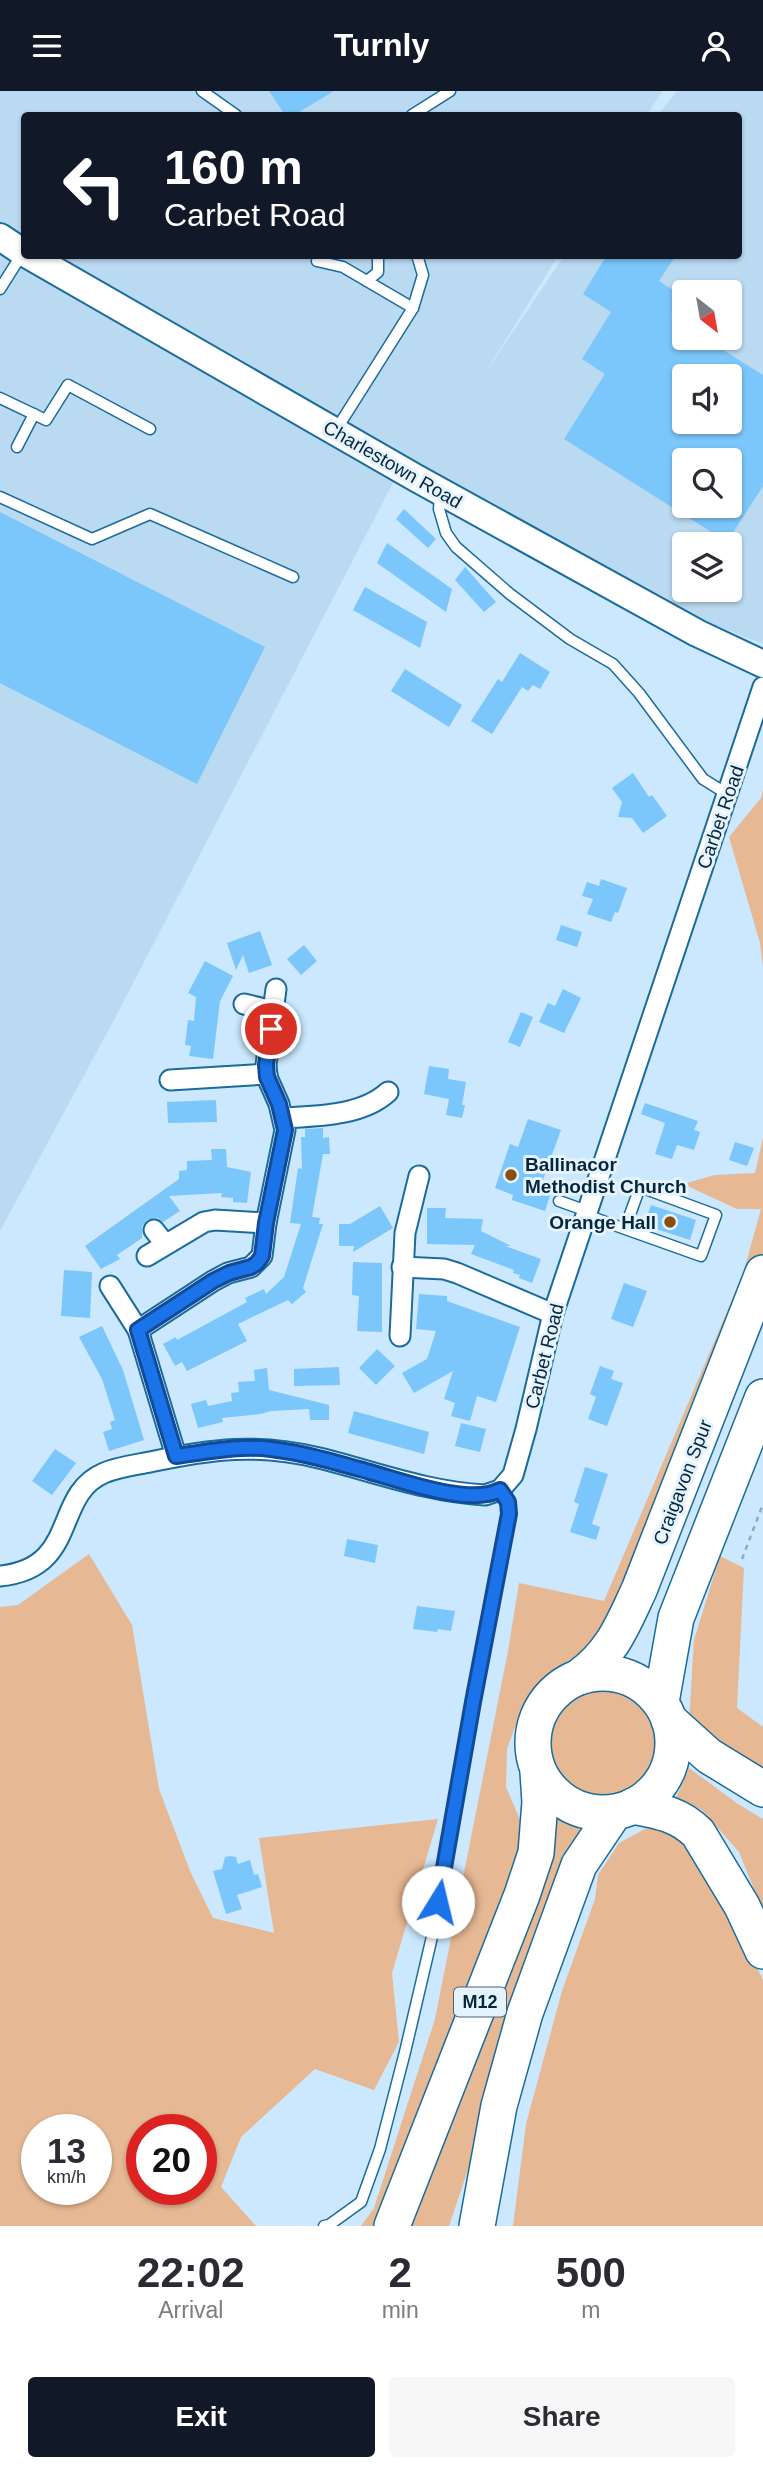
<!DOCTYPE html>
<html lang="en">
<head>
<meta charset="utf-8">
<style>
  :root { --surface:#fff; --page:#f7f7f7; --text:#2b2b33; --muted:#7c7c81; --accent:#111827 }
  body { margin:0; font-family:Helvetica,sans-serif; background:var(--page); color:var(--text); height:100vh; display:flex; flex-direction:column; font-size:26px; white-space:nowrap }
  * { box-sizing:border-box; margin:0 }
  p { font-size:23px; color:var(--muted) }
  .icon { flex:none; width:38px; height:38px; fill:none; stroke:currentColor; stroke-width:2; stroke-linecap:round; stroke-linejoin:round }
  .map { position:relative; height:2135px; overflow:hidden }
  .side { display:flex; flex-direction:column; background:var(--surface); flex:1 }
  .side>* { flex:none }
  .banner { position:absolute; left:21px; top:21px; width:721px; height:147px; border-radius:7px; box-shadow:0 2px 5px #0004; background:#111827; color:#fff; overflow:hidden }
  .needle { width:46px; rotate:149deg }
  .controls { position:absolute; left:672px; top:189px; display:grid; gap:14px }
  .controls a { display:grid; place-items:center; width:70px; height:70px; border-radius:7px; background:var(--surface); box-shadow:0 2px 5px #0004; font-size:35px }
  .speed { position:absolute; left:21px; top:2023px; display:flex; gap:14px; font-size:35px; font-weight:700; text-align:center }
  .speed>* { display:grid; place-content:center; width:91px; height:91px; border-radius:50%; background:var(--surface); box-shadow:0 2px 5px #0004; line-height:1 }
  .speed small { font-size:18px; font-weight:400 }
  .speed .limit { border:10px solid #d22; background:#fff; color:#111 }
  .pin { position:absolute; display:grid; place-items:center; width:60px; height:60px; color:#fff; margin:-30px; border:4px solid #fff; border-radius:50%; box-shadow:0 2px 7px #0007 }
  .me { position:absolute; width:77px; margin:-38px; rotate:9deg; stroke-linejoin:round; filter:drop-shadow(0 0 5px #0008) }
  .turn { display:flex; align-items:center; gap:24px; height:147px; padding:0 28px; font-size:32px }
  .turn .icon { width:91px; height:91px; stroke-width:2.5 }
  .turn b { display:block; font-size:49px; line-height:60px }
  .eta { display:flex; justify-content:space-evenly; align-items:center; height:119px; text-align:center }
  .eta b { font-size:42px; font-weight:800; line-height:49px }
  .action { display:flex; gap:14px; margin-top:auto; padding:14px 28px }
  .action a { flex:1; height:80px; border-radius:7px; background:var(--accent); color:#fff; font-size:28px; font-weight:800; line-height:80px; text-align:center }
  .action a+a { background:var(--page); color:var(--text) }
  header { display:flex; justify-content:space-between; align-items:center; height:91px; padding:0 28px; background:var(--accent); color:#fff; font-size:32px; font-weight:800 }
  .map>svg:first-child { display:block }
  .built { fill:#badaf1; fill-rule:evenodd }
  .green { fill:#e6b893; fill-rule:evenodd }
  .building { fill:#7bc6fb; fill-rule:evenodd }
  .lines { fill:none; stroke-linecap:round; stroke-linejoin:round }
  .lane-casing { stroke:#1a6c9c; stroke-width:13 }
  .street-casing { stroke:#1a6c9c; stroke-width:23 }
  .secondary-casing { stroke:#1a6c9c; stroke-width:30 }
  .highway-casing { stroke:#1a6c9c; stroke-width:38 }
  .path { stroke:#8dabc0; stroke-width:2.5; stroke-dasharray:5 5; stroke-linecap:butt }
  .lane { stroke:#fff; stroke-width:10 }
  .street { stroke:#fff; stroke-width:19 }
  .secondary { stroke:#fff; stroke-width:26 }
  .highway { stroke:#fff; stroke-width:35 }
  .route-casing { stroke:#114b97; stroke-width:18 }
  .route { stroke:#1a73e8; stroke-width:12 }
  .poi-dot { fill:#8b4f0d; stroke:#e5f3fe; stroke-width:2.5 }
  .labels { text-anchor:middle; stroke-width:6; stroke-linejoin:round; paint-order:stroke }
  .shield { fill:#e5f3fe; stroke:#496476; stroke-width:2 }
  .shield-label { font-size:18px; font-weight:bold; fill:#06273b }
  .street-label { font-size:19px; fill:#06273b; stroke:#e5f3fe }
  .poi-label { font-size:19px; font-weight:bold; fill:#06273b; stroke:#e5f3fe; text-anchor:start }
</style>
</head>
<body>
<header><svg class="icon" aria-label="menu" viewBox="0 0 24 24"><path d="M4 6h16M4 12h16M4 18h16"/></svg>Turnly<svg class="icon" aria-label="person" viewBox="0 0 24 24"><circle cx="12" cy="8" r="4"/><path d="M4 21q1-7 8-7t8 7"/></svg></header>
<div class="map">
<svg width="763" height="2135" viewBox="0 0 763 2135">
  <rect width="100%" height="100%" fill="#cbe8fe"/>
  <path class="built" d="M 0,0 L 662,0 L 647,24 L 24,24 L 24,164 L 558,165 L 480,290 L 564,165 L 738,164 L 738,24 L 658,24 L 677,0 L 763,0 L 763,553 L 710,532 L 425,384 L 417,397 L 394,390 L 115,927 L 0,1140 ZM 684,201 L 730,201 L 730,247 L 684,247 ZM 684,285 L 730,285 L 730,331 L 684,331 ZM 684,369 L 730,369 L 730,415 L 684,415 ZM 684,453 L 730,453 L 730,499 L 684,499 Z"/>
  <g class="green">
    <path d="M 763,699 L 763,876 L 760,852 L 729,746 L 761,707 Z"/>
    <path d="M 763,1047 L 763,1161 L 744,1214 L 597,1558 L 569,1569 L 543,1589 L 517,1631 L 507,1658 L 506,1696 L 521,1731 L 522,1763 L 382,2135 L 361,2135 L 374,2117 L 435,1928 L 508,1560 L 519,1492 L 604,1510 L 743,1183 L 761,1118 L 737,1118 L 683,1093 L 715,1084 L 755,1082 Z"/>
    <path d="M 89,1463 L 132,1534 L 159,1698 L 190,1780 L 213,1827 L 274,1842 L 259,1747 L 438,1728 L 392,1882 L 399,1951 L 374,1999 L 315,1978 L 241,2046 L 221,2096 L 256,2135 L 0,2135 L 0,1516 L 18,1514 ZM 37,2039 L 96,2039 L 96,2098 L 37,2098 ZM 142,2039 L 201,2039 L 201,2098 L 142,2098 Z"/>
    <path d="M 720,1465 L 744,1477 L 737,1617 L 763,1636 L 763,1687 L 689,1631 L 694,1549 Z"/>
    <circle cx="604" cy="1654" r="54"/>
    <path d="M 689,1677 L 738,1713 L 763,1728 L 763,1820 L 739,1761 L 702,1719 L 676,1707 Z"/>
    <path d="M 547,1717 L 582,1740 L 449,2135 L 407,2135 Z"/>
    <path d="M 647,1737 L 677,1742 L 717,1792 L 763,1889 L 763,2135 L 513,2135 L 526,2033 L 562,1900 L 595,1808 L 598,1784 L 619,1752 Z"/>
  </g>
  <g class="building">
    <path d="M 269,0 L 334,0 L 294,24 L 285,24 Z"/>
    <path d="M 607,164 L 676,164 L 659,190 L 683,206 L 671,226 L 684,234 L 684,247 L 704,247 L 763,284 L 763,395 L 727,451 L 564,348 L 605,283 L 582,268 L 611,221 L 583,203 ZM 684,285 L 730,285 L 730,331 L 684,331 ZM 684,369 L 730,369 L 730,415 L 684,415 Z"/>
    <path d="M 404,418 L 436,448 L 428,457 L 396,428 Z"/>
    <path d="M 0,421 L 265,556 L 197,693 L 0,592 Z"/>
    <path d="M 387,452 L 452,498 L 446,521 L 377,472 Z"/>
    <path d="M 465,476 L 496,511 L 484,521 L 455,489 Z"/>
    <path d="M 365,496 L 427,531 L 420,557 L 353,519 Z"/>
    <path d="M 520,562 L 550,581 L 540,598 L 533,594 L 528,600 L 522,596 L 492,643 L 471,630 L 498,588 L 502,591 Z"/>
    <path d="M 405,578 L 462,614 L 449,636 L 391,600 Z"/>
    <path d="M 633,682 L 649,706 L 652,704 L 667,725 L 643,742 L 632,727 L 618,726 L 622,711 L 612,697 Z"/>
    <path d="M 601,788 L 627,797 L 618,822 L 615,821 L 611,831 L 587,823 L 593,808 L 582,805 L 587,791 L 599,795 Z"/>
    <path d="M 561,834 L 582,841 L 577,856 L 556,849 Z"/>
    <path d="M 260,840 L 272,874 L 249,882 L 243,864 L 236,879 L 227,852 Z"/>
    <path d="M 304,854 L 317,870 L 301,884 L 287,868 Z"/>
    <path d="M 205,870 L 233,885 L 220,910 L 213,968 L 189,965 L 191,955 L 185,954 L 188,929 L 194,930 L 196,906 L 188,902 Z"/>
    <path d="M 563,898 L 581,907 L 564,942 L 539,931 L 548,912 L 555,915 Z"/>
    <path d="M 521,921 L 533,926 L 520,956 L 508,951 Z"/>
    <path d="M 429,975 L 449,978 L 448,988 L 466,991 L 462,1014 L 465,1014 L 462,1027 L 446,1024 L 449,1008 L 424,1003 Z"/>
    <path d="M 216,1009 L 217,1031 L 168,1032 L 167,1011 Z"/>
    <path d="M 645,1012 L 698,1030 L 694,1039 L 700,1041 L 694,1059 L 677,1054 L 672,1068 L 655,1063 L 665,1032 L 641,1023 Z"/>
    <path d="M 528,1028 L 561,1039 L 541,1094 L 552,1098 L 545,1120 L 512,1109 L 513,1104 L 495,1097 L 510,1053 L 518,1056 Z"/>
    <path d="M 323,1037 L 323,1047 L 329,1046 L 330,1063 L 323,1063 L 312,1126 L 320,1127 L 319,1133 L 323,1133 L 303,1197 L 306,1201 L 292,1213 L 288,1209 L 238,1233 L 247,1250 L 187,1280 L 182,1271 L 175,1275 L 163,1253 L 176,1246 L 177,1249 L 247,1211 L 245,1207 L 264,1198 L 266,1203 L 284,1186 L 301,1133 L 290,1132 L 298,1077 L 302,1078 L 301,1046 L 305,1046 L 305,1038 Z"/>
    <path d="M 735,1051 L 754,1057 L 747,1075 L 729,1069 Z"/>
    <path d="M 211,1058 L 226,1058 L 227,1076 L 251,1081 L 247,1112 L 233,1111 L 233,1107 L 221,1106 L 222,1102 L 169,1105 L 180,1120 L 163,1131 L 158,1127 L 147,1129 L 142,1135 L 142,1147 L 117,1164 L 120,1168 L 101,1178 L 85,1155 L 179,1088 L 179,1080 L 187,1079 L 187,1070 L 212,1069 Z"/>
    <path d="M 651,1114 L 696,1129 L 690,1149 L 644,1134 Z"/>
    <path d="M 380,1115 L 393,1137 L 353,1161 L 354,1155 L 339,1155 L 339,1133 L 350,1133 Z"/>
    <path d="M 427,1117 L 446,1117 L 445,1127 L 483,1128 L 481,1140 L 511,1155 L 505,1155 L 541,1168 L 532,1192 L 519,1187 L 520,1184 L 513,1182 L 514,1179 L 471,1163 L 475,1154 L 427,1153 Z"/>
    <path d="M 353,1171 L 382,1172 L 382,1241 L 357,1240 L 359,1205 L 352,1204 Z"/>
    <path d="M 64,1179 L 92,1181 L 90,1227 L 61,1225 Z"/>
    <path d="M 624,1192 L 647,1200 L 633,1236 L 611,1228 Z"/>
    <path d="M 419,1203 L 447,1205 L 447,1210 L 520,1236 L 496,1311 L 477,1305 L 470,1330 L 451,1325 L 455,1312 L 444,1308 L 453,1280 L 414,1302 L 402,1282 L 427,1268 L 436,1240 L 416,1238 Z"/>
    <path d="M 102,1235 L 123,1279 L 144,1349 L 109,1360 L 103,1341 L 112,1338 L 110,1331 L 115,1329 L 102,1288 L 79,1246 Z"/>
    <path d="M 377,1258 L 395,1275 L 376,1294 L 359,1277 Z"/>
    <path d="M 600,1275 L 614,1280 L 611,1288 L 623,1292 L 607,1335 L 588,1328 L 596,1306 L 590,1303 Z"/>
    <path d="M 339,1276 L 340,1294 L 294,1295 L 294,1278 Z"/>
    <path d="M 267,1277 L 269,1299 L 329,1314 L 329,1329 L 310,1329 L 309,1318 L 271,1320 L 260,1323 L 222,1327 L 223,1331 L 198,1337 L 191,1313 L 206,1309 L 208,1315 L 232,1310 L 231,1302 L 239,1301 L 238,1291 L 255,1290 L 254,1279 Z"/>
    <path d="M 354,1320 L 429,1341 L 424,1363 L 348,1342 Z"/>
    <path d="M 461,1332 L 486,1338 L 480,1361 L 455,1355 Z"/>
    <path d="M 55,1358 L 76,1372 L 52,1404 L 32,1390 Z"/>
    <path d="M 585,1376 L 608,1383 L 592,1433 L 600,1436 L 596,1449 L 570,1441 L 579,1413 L 574,1411 Z"/>
    <path d="M 347,1448 L 378,1454 L 375,1472 L 344,1465 Z"/>
    <path d="M 417,1515 L 455,1520 L 451,1540 L 438,1538 L 437,1541 L 413,1538 Z"/>
    <path d="M 230,1765 L 236,1766 L 238,1773 L 250,1769 L 254,1784 L 258,1783 L 262,1796 L 237,1804 L 242,1818 L 226,1823 L 213,1780 L 222,1778 L 225,1766 Z"/>
  </g>
  <g class="lines">
    <g class="lane-casing">
      <g id="lane">
        <path d="M 202,0 L 236,24"/>
        <path d="M 412,24 L 450,0"/>
        <path d="M 317,170 L 343,176 L 413,217"/>
        <path d="M 367,190 L 378,181 L 378,164"/>
        <path d="M 0,198 L 22,163"/>
        <path d="M 0,307 L 46,329 L 68,294 L 150,338"/>
        <path d="M 336,339 L 413,217 L 423,184 L 417,164"/>
        <path d="M 17,356 L 34,323"/>
        <path d="M 440,405 L 439,418 L 446,442 L 456,456 L 510,503 L 570,548 L 613,573 L 639,602 L 703,688 L 727,703"/>
        <path d="M 0,406 L 92,448 L 150,423 L 293,486"/>
        <path d="M 559,1110 L 587,1120"/>
        <path d="M 586,1124 L 701,1165 L 716,1124 L 640,1096 L 625,1137"/>
        <path d="M 324,2135 L 329,2134 L 361,2111 L 380,2058 L 405,1961 L 435,1833 L 473,1611 L 509,1423 L 508,1411 L 500,1399"/>
      </g>
    </g>
    <g class="street-casing">
      <g id="street">
        <path d="M 244,913 L 273,920"/>
        <path d="M 170,989 L 267,983"/>
        <path d="M 283,1027 C 317,1025 362,1025 388,1001"/>
        <path d="M 154,1139 L 165,1153"/>
        <path d="M 147,1165 L 204,1131 L 215,1129 L 266,1132"/>
        <path d="M 402,1176 L 444,1178 L 457,1182 L 553,1223"/>
        <path d="M 110,1195 L 138,1239"/>
        <path d="M 400,1245 L 405,1142 L 419,1085"/>
        <path d="M 176,1365 L 138,1239 L 213,1190 L 228,1182 L 251,1176 L 262,1165 L 266,1132 L 285,1039 L 279,1013 L 267,986 L 266,974 L 276,898"/>
        <path d="M 0,1485 C 80,1477 52,1404 104,1382 C 118,1376 135,1374 150,1371 C 211,1358 258,1352 319,1367 C 376,1381 427,1401 485,1404 L 500,1399 L 513,1384 L 526,1338 L 553,1223 L 763,596"/>
      </g>
    </g>
    <g class="secondary-casing">
      <g id="secondary">
        <path d="M 0,146 L 24,162"/>
        <path d="M 28,164 L 416,387 L 697,542 L 763,573"/>
      </g>
    </g>
    <g class="highway-casing">
      <g id="highway">
        <circle cx="603" cy="1652" r="70"/>
        <path d="M 579,1586 C 612,1563 623,1533 639,1499 L 763,1182"/>
        <path d="M 661,1611 L 676,1527 L 763,1306"/>
        <path d="M 669,1629 L 709,1665 L 763,1698"/>
        <path d="M 633,1715 C 659,1720 679,1723 698,1742 L 742,1815 L 763,1860"/>
        <path d="M 392,2135 L 522,1804 L 536,1762 L 540,1711 L 538,1681"/>
        <path d="M 477,2135 L 499,2015 L 525,1922 L 579,1774 L 614,1722"/>
      </g>
    </g>
    <path class="path" d="M 742,1468 L 763,1413"/>
    <use href="#lane" class="lane"/>
    <use href="#street" class="street"/>
    <use href="#secondary" class="secondary"/>
    <use href="#highway" class="highway"/>
  </g>
  <g class="lines">
    <g class="route-casing">
      <path id="route" d="M 271,938 L 266,974 L 267,986 L 279,1013 L 285,1039 L 266,1132 L 262,1165 L 257,1172 L 251,1176 L 229,1182 L 213,1190 L 138,1239 L 176,1365 C 207,1361 240,1354 271,1358 C 305,1362 338,1372 370,1381 C 403,1390 469,1415 500,1399 L 508,1411 L 509,1423 L 473,1611 L 438,1811"/>
    </g>
    <use href="#route" class="route"/>
  </g>
  <g class="poi-dot">
    <circle cx="511" cy="1084" r="7"/>
    <circle cx="670" cy="1131" r="7"/>
  </g>
  <g class="labels">
    <rect class="shield" x="454" y="1896.5" width="52" height="29" rx="5"/>
    <g class="shield-label">
      <text x="480" y="1917">M12</text>
    </g>
    <g class="street-label">
      <text transform="translate(393 373) rotate(30)" y="7">Charlestown Road</text>
      <text transform="translate(720 726) rotate(-71)" y="7">Carbet Road</text>
      <text transform="translate(544 1265) rotate(-76)" y="7">Carbet Road</text>
      <text transform="translate(682 1391) rotate(-69)" y="7">Craigavon Spur</text>
    </g>
    <g class="poi-label">
      <text x="525" y="1080">Ballinacor<tspan x="525" dy="22">Methodist Church</tspan></text>
      <text x="656" y="1138" text-anchor="end">Orange Hall</text>
    </g>
  </g>
</svg>
<div class="controls">
<a><svg class="needle" viewBox="-14 -14 28 28"><path d="M0-13l5 13h-10z" fill="#e53935"/><path d="M0 13l5-13h-10z" fill="#7c7c81"/></svg></a>
<a><svg class="icon" aria-label="sound" viewBox="0 0 24 24"><path d="M4 9h4l5-4v14l-5-4H4zM17 9q2 3 0 6"/></svg></a>
<a><svg class="icon" aria-label="search" viewBox="0 0 24 24"><circle cx="10" cy="10" r="6"/><path d="M15 15l6 6"/></svg></a>
<a><svg class="icon" aria-label="layers" viewBox="0 0 24 24"><path d="M12 4l9 5-9 5-9-5zM3 14l9 5 9-5"/></svg></a>
</div>
<div class="speed"><div>13<small>km/h</small></div><div class="limit">20</div></div>
<div class="pin" style="left:271px;top:938px;background:#d93025"><svg class="icon" aria-label="arrive" viewBox="0 0 24 24"><path d="M6 21V4h12l-3 4 3 4H6"/></svg></div>
<svg class="me" style="left:438px;top:1811px" viewBox="-20 -20 40 40"><circle r="19" fill="#fff"/><path d="M0-13L10 11 0 6-10 11z" fill="#1a73e8"/></svg>
<div class="banner">
<div class="turn"><svg class="icon" aria-label="left" viewBox="0 0 24 24"><path d="M17 20v-9H6M10 6l-5 5 5 5"/></svg><div><b>160 m</b>Carbet Road</div></div>
</div>
</div>
<section class="side">
<div class="eta">
<div><b>22:02</b><p>Arrival</p></div>
<div><b>2</b><p>min</p></div>
<div><b>500</b><p>m</p></div>
</div>
<div class="action"><a>Exit</a><a>Share</a></div>
</section>
</body>
</html>
